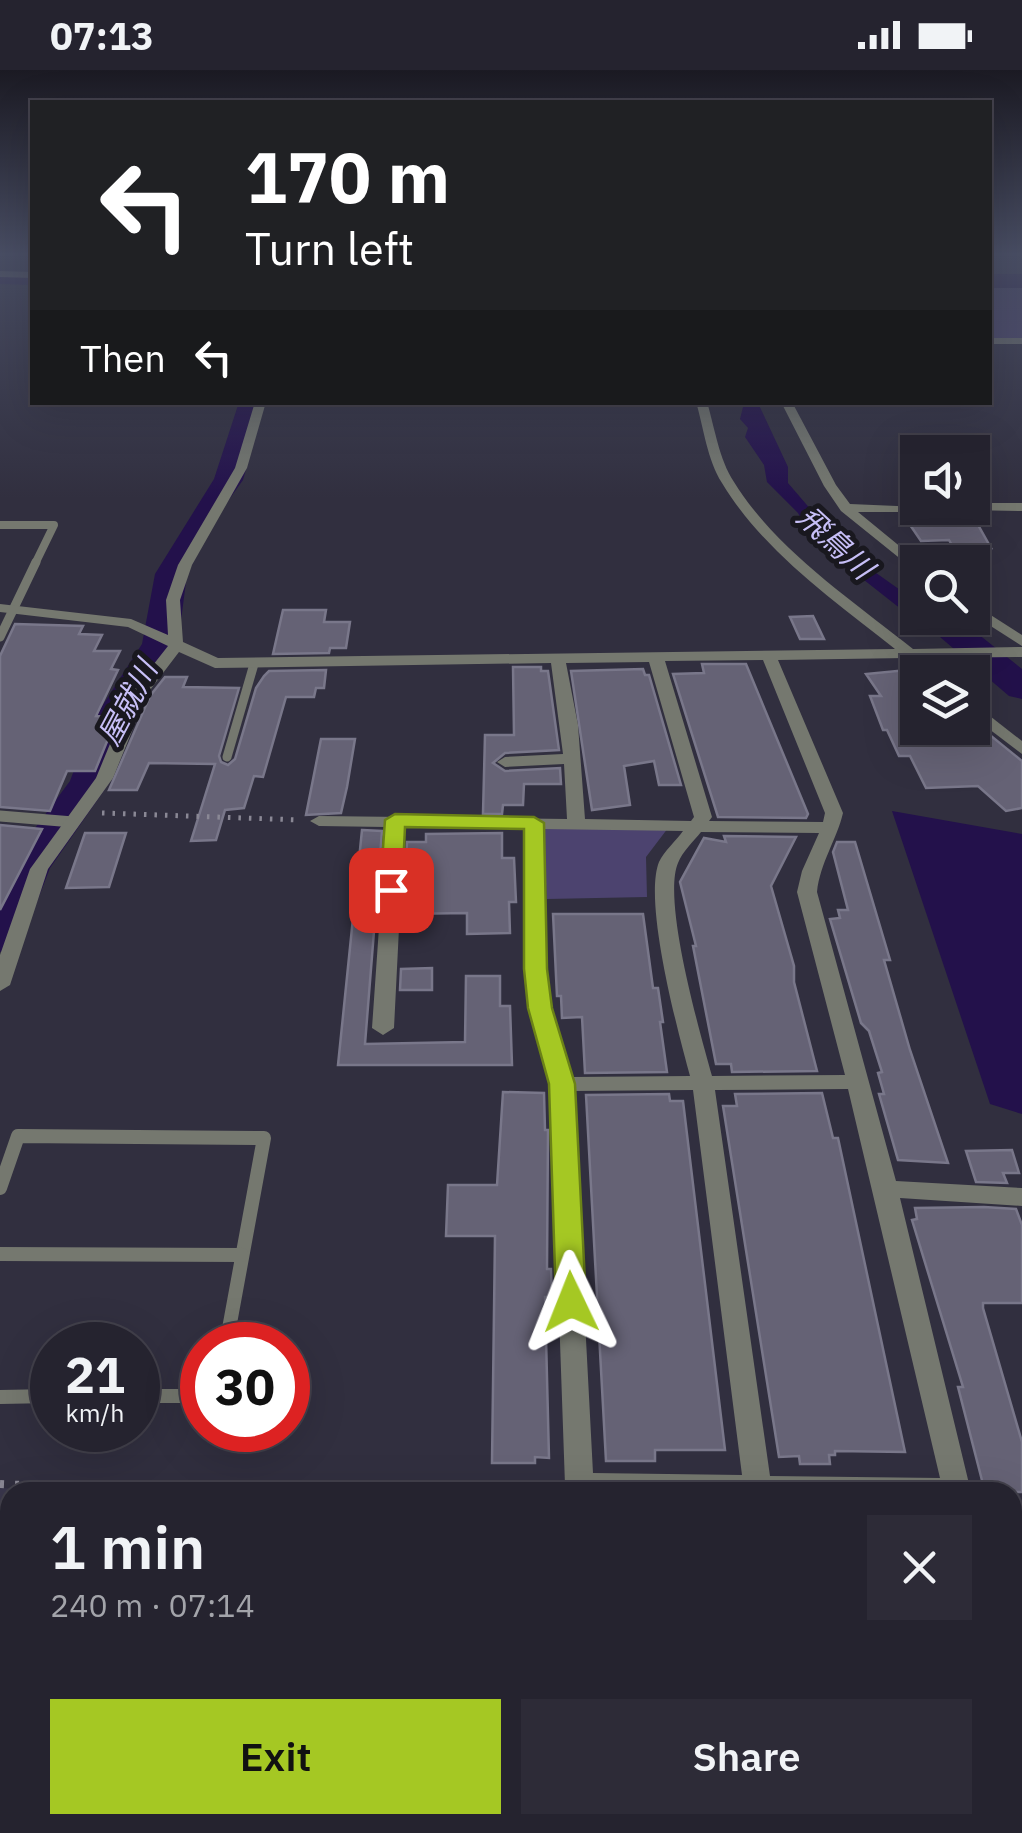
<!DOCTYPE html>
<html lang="en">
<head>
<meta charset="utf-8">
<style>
  :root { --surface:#25232f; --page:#2d2b37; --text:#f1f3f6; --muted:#a3a4aa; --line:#42404b; --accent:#a5c823 }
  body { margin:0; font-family:"IBM Plex Sans","Noto Sans JP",sans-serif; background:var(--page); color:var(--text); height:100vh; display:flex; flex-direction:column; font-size:38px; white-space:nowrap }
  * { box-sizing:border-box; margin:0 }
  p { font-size:32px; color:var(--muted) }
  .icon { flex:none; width:55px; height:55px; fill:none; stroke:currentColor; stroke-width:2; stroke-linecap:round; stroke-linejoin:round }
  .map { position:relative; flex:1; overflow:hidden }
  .side { position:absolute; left:0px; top:1412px; width:1022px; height:352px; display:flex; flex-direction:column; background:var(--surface); border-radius:30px 30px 0 0; box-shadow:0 10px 40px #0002,0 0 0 2px var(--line) }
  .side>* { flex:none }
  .banner { position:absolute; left:30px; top:30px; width:962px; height:305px; border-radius:0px; box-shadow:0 10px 40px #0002,0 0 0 2px var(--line); background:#202124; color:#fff; overflow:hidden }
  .buttons { position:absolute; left:900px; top:365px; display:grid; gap:20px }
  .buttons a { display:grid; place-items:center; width:90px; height:90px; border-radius:0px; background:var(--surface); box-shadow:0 10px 40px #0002,0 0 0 2px var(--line); font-size:50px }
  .speed { position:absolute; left:30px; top:1252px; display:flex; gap:20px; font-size:50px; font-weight:700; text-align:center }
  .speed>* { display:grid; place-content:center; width:130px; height:130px; border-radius:50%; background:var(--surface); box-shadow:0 10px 40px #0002,0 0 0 2px var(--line); line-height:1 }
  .speed small { font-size:25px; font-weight:400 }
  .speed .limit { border:15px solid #d22; background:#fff; color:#111 }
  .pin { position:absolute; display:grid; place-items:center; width:85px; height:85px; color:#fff; margin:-42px; border-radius:20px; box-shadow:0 5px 15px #0006 }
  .me { position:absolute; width:110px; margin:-55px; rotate:358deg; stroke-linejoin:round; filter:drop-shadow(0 0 8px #0008) }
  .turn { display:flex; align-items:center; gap:35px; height:210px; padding:0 50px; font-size:45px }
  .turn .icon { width:130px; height:130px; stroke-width:2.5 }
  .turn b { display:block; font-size:70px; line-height:85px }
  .then { display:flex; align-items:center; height:95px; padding:0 50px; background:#0003; gap:20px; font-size:38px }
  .round { display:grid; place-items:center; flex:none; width:105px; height:105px; border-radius:0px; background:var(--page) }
  .overview { display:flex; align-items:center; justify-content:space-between; height:170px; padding:0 50px }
  h1 { font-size:60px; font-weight:600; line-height:75px }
  .button { display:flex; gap:20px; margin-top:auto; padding:20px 50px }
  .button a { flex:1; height:115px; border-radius:0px; background:var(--accent); color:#111; font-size:40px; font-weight:600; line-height:115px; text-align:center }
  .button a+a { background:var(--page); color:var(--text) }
  .status { display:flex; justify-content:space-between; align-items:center; height:70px; padding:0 50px; background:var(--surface); direction:ltr }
  .status svg { height:28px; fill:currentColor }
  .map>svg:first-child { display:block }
  .built { fill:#39364c }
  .green { fill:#4c436f }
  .water { fill:#23114b }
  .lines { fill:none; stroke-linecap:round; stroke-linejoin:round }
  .river { fill:#23114b; fill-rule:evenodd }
  .building { fill:#656275; stroke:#79778a; stroke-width:2.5 }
  .path-far1 { stroke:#8a8895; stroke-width:5; stroke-dasharray:2.5 8; stroke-linecap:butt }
  .path { stroke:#8a8895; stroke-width:8; stroke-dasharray:4 11; stroke-linecap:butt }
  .lane-far3 { stroke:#75786f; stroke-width:8 }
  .lane-far2 { stroke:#75786f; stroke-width:9 }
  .lane-far1 { stroke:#75786f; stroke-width:11 }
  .lane { stroke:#75786f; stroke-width:14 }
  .street { fill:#75786f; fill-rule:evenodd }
  .route { fill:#a5c823; stroke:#6b8217; stroke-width:2.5 }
  .labels { text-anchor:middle; stroke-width:10; stroke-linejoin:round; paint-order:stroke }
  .far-water-label { font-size:30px; font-style:italic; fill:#c7bff7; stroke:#19181f }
</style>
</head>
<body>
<div class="status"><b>07:13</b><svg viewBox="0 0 49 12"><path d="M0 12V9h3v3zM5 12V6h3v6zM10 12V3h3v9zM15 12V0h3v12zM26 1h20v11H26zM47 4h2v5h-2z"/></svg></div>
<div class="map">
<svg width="1022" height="1763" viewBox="0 0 1022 1763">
  <rect width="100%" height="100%" fill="#312f3f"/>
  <g class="built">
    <path d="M 990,182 L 1012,182 L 1022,192 L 1022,269 L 990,269 Z"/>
    <path d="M 0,1418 L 106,1422 L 10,1422 L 10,1755 L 666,1755 L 667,1763 L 0,1763 Z"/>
  </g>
  <g class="green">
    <rect x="990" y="214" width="32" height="54"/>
    <path d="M 542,756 L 668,758 L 646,787 L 647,827 L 547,829 Z"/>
  </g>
  <g class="water">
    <path d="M 744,333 L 758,333 L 788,397 L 788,413 L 848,483 L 917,532 L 918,548 L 941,548 L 1009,599 L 1001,609 L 940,556 L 906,543 L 812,469 L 798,443 L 767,412 L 764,395 L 745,367 L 748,358 L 740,349 Z"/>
    <path d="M 892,741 L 1022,764 L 1022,1044 L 990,1034 Z"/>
  </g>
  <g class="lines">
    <g class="river">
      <path d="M 0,202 L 32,203 L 32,215 L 0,214 Z"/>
      <rect x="990" y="204" width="32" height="14"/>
      <path d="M 239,332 L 265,332 L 243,410 L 220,442 L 187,504 L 178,574 L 130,652 L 110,712 L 50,798 L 23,868 L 17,878 L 0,882 L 0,811 L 6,797 L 70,711 L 92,652 L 142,574 L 155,504 L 214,409 Z"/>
      <path d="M 918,540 L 918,548 L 958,548 L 1022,599 L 1022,629 L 1009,626 L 933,561 L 915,555 L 910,548 Z"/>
    </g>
  </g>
  <g class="building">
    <path d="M 943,443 L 973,446 L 991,478 L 954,479 L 949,470 L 921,471 L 904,446 Z"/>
    <path d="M 283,540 L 326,540 L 324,552 L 350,552 L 346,578 L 330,578 L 329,583 L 273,584 Z"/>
    <path d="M 813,546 L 824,569 L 800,569 L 790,547 Z"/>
    <path d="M 15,554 L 83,556 L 79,564 L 102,565 L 94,581 L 120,581 L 111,599 L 118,600 L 96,646 L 117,647 L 95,701 L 67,701 L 50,741 L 0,737 L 0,586 Z"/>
    <path d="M 702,594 L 746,594 L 808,744 L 806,748 L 718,747 L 673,604 L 704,603 Z"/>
    <path d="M 513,597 L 541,597 L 541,601 L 548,601 L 559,680 L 505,683 L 493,693 L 505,701 L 560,698 L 561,714 L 524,714 L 523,735 L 503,735 L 502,744 L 483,744 L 485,665 L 514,665 Z"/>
    <path d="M 643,599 L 645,605 L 649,605 L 681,715 L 659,715 L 654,691 L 624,696 L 630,735 L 592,740 L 571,601 Z"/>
    <path d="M 326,600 L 324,618 L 316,618 L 314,627 L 286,627 L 263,707 L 254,706 L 244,738 L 225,740 L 216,770 L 191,771 L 215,694 L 149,693 L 137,720 L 109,720 L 150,626 L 165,607 L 187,607 L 183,617 L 239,618 L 219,686 L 221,692 L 228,695 L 235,689 L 256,618 L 264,606 L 269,601 Z"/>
    <path d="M 907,600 L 918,614 L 918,671 L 985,661 L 1022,691 L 1022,738 L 1006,741 L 978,716 L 926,718 L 910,686 L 899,686 L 887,660 L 883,660 L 870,626 L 881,626 L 866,604 Z"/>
    <path d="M 321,669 L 355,669 L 347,717 L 341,743 L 306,745 Z"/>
    <path d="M 0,755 L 42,759 L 0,840 Z"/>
    <path d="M 362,760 L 382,761 L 365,974 L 465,972 L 466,906 L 500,906 L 500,936 L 510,936 L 512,995 L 338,995 Z"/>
    <path d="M 85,763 L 126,763 L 109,817 L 66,818 Z"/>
    <path d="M 502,763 L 502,788 L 514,788 L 516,832 L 509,832 L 510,863 L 467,864 L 467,843 L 403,844 L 407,772 L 426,772 L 426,764 Z"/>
    <path d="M 724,766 L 796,767 L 771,816 L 794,896 L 794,912 L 817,1001 L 732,1002 L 731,994 L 716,994 L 693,876 L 696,876 L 680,812 L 704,768 L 726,772 Z"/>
    <path d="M 837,772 L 855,772 L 890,890 L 884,890 L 910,980 L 948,1093 L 898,1090 L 879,1024 L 884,1024 L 878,1003 L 882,1002 L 869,961 L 861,953 L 830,849 L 840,848 L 838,840 L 848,840 L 833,782 Z"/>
    <path d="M 553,844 L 643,844 L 653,918 L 658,918 L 663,952 L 660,952 L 667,1002 L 585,1003 L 582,947 L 562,948 L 561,926 L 557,926 Z"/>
    <path d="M 432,898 L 432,920 L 400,920 L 401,899 Z"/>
    <path d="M 503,1022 L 544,1023 L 545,1060 L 548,1060 L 547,1199 L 551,1199 L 552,1227 L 545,1227 L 549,1388 L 535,1387 L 535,1393 L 492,1393 L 495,1166 L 446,1166 L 448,1115 L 497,1115 Z"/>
    <path d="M 822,1023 L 833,1068 L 838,1068 L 905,1382 L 835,1381 L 835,1385 L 829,1385 L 830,1394 L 800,1394 L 799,1386 L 779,1387 L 723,1036 L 737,1036 L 735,1024 Z"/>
    <path d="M 669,1024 L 670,1031 L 683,1031 L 725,1380 L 655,1380 L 655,1391 L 606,1391 L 586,1025 Z"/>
    <path d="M 1012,1080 L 1019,1103 L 1003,1103 L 1007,1113 L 976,1112 L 966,1081 Z"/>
    <path d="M 984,1137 L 1016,1139 L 1022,1155 L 1022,1233 L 983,1233 L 983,1238 L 1022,1372 L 1022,1422 L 985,1422 L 958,1317 L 963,1317 L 912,1150 L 917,1149 L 915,1138 Z"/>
  </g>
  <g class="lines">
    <path class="path-far1" d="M 102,743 L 301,750"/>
    <path class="path" d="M 0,1414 L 181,1422"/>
    <path class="lane-far3" d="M 0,455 L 54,455 L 35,494"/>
    <g class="lane-far2">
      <path d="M 0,567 L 36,492"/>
      <path d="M 227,687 L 254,594"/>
    </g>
    <path class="lane-far1" d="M 0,746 L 73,752"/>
    <g class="lane">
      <path d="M 0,1118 L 18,1066 L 264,1068 L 226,1275"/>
      <path d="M 0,1184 L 242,1185"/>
      <path d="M 138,1326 L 202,1326"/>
      <path d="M 0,1327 L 52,1326"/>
    </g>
    <g class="street">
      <path d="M 1016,182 L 1022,182 L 1022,187 Z"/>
      <path d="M 0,201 L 32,202 L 32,208 L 0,207 Z"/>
      <rect x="990" y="268" width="32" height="6"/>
      <path d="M 255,332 L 266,332 L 247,398 L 192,495 L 180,530 L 183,572 L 218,588 L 895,579 C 834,531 763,481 722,413 C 707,389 704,359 696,332 L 707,332 C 715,359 719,389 734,412 C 776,480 852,530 913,579 L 1022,577 L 1022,587 L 924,588 L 939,602 L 923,602 L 906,588 L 778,590 L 843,743 C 837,769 820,793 817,822 L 896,1111 L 1022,1118 L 1022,1136 L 900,1128 L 971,1422 L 568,1422 L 565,1415 L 551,1014 L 530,938 L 525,899 L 525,759 L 404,758 L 394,958 L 383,965 L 372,958 L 386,757 L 319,756 L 310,751 L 319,746 L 567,749 L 564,694 L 505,697 L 497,692 L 505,687 L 563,684 L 551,593 L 215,598 L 179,582 L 147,624 L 113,708 L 48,799 L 10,915 L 0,921 L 0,885 L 30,799 L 96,708 L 131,623 L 168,576 L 128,557 L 0,542 L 0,534 L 131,549 L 168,565 L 166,530 L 178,495 L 235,398 ZM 763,590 L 825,743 L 823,752 L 709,751 L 712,747 L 665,591 ZM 649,592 L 694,747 L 691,751 L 585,749 L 578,655 L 566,593 ZM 543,759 L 683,761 C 676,771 664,781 659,792 C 643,832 678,962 690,1006 L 571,1007 L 550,938 L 545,899 ZM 701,762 L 819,763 L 802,801 L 797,822 L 845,1005 L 712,1006 C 700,963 662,831 678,793 C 682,782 694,771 701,762 ZM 848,1019 L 940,1408 L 770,1406 L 715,1020 ZM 693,1020 L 742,1405 L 593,1403 L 573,1021 Z"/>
      <path d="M 781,332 L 792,332 L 836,415 L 850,434 L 944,438 L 938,442 L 858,442 L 919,492 L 918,503 L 841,441 L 824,416 Z"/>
      <path d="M 972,433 L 1022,433 L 1022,441 L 967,440 L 966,438 L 972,438 Z"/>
      <path d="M 972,533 L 1022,565 L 1022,576 L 972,544 Z"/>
      <path d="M 972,632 L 1022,671 L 1022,684 L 972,646 Z"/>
      <path d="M 1012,1617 L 1022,1620 L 1022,1684 L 1012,1680 Z"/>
      <path d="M 787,1755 L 821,1755 L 822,1763 L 788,1763 Z"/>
    </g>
  </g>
  <linearGradient id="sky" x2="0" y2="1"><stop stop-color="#1b1a23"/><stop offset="0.43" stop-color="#484d63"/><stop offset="1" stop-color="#484d63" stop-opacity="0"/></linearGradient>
  <rect width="1022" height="428" fill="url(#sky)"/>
  <path class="route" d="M 395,744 L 534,747 L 544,753 L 547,899 L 552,938 L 575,1014 L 586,1232 L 581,1240 L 571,1244 L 561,1240 L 556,1232 L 549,1014 L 528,938 L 524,899 L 524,759 L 405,757 L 402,820 L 391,826 L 380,820 L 385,750 Z"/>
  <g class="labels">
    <g class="far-water-label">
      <text transform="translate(835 473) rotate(43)" y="10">飛鳥川</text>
      <text transform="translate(128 633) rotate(-62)" y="10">屋就川</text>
    </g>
  </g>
</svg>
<div class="buttons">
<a><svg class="icon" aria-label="sound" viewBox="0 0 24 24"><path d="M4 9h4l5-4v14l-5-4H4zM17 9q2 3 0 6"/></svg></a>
<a><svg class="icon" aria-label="search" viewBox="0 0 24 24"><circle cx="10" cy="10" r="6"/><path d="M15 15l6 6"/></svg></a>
<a><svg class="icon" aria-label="layers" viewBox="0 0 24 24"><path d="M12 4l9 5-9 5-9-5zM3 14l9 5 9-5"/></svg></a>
</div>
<div class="speed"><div>21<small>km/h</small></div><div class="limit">30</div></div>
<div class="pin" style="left:391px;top:820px;background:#d93025"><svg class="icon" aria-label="arrive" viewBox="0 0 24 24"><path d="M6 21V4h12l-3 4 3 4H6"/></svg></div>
<svg class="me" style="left:571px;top:1232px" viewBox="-20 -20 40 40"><path d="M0-17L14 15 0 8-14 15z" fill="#a5c823" stroke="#fff" stroke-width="4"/></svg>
<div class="banner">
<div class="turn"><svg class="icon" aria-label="left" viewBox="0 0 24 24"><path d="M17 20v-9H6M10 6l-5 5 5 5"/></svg><div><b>170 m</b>Turn left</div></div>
<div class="then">Then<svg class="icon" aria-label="left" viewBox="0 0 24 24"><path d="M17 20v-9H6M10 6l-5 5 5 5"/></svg></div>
</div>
<section class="side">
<div class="overview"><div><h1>1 min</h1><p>240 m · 07:14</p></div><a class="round"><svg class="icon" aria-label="close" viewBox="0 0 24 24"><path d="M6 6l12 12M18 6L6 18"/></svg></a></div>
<div class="button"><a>Exit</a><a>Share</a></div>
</section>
</div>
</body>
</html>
